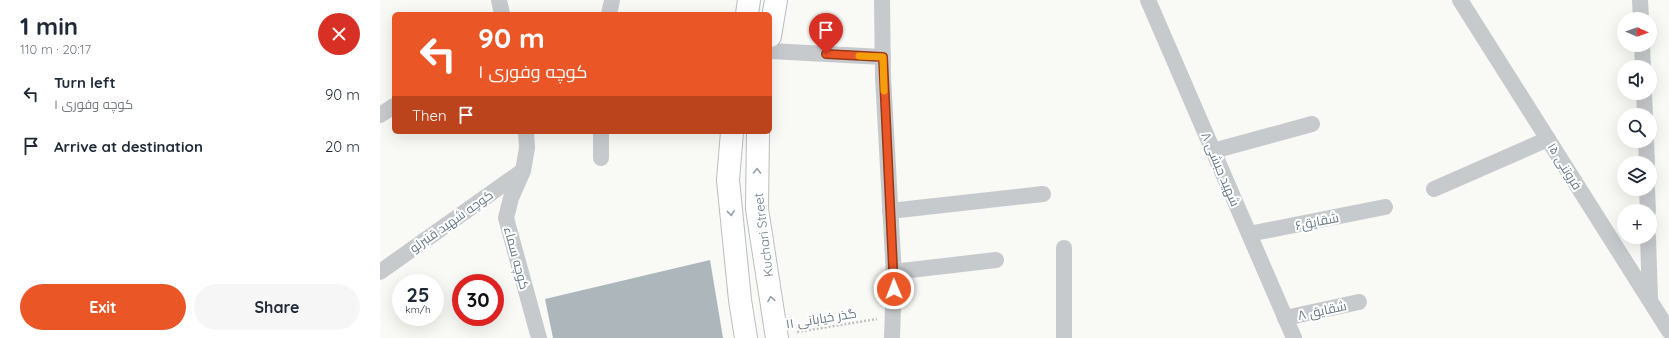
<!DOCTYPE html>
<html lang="en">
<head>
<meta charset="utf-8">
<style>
  :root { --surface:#fff; --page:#f6f6f7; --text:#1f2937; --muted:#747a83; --accent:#ea5625 }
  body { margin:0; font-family:Quicksand,Cairo,sans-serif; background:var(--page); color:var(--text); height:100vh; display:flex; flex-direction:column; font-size:15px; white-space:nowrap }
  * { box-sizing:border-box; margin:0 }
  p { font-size:13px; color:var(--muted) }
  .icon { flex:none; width:22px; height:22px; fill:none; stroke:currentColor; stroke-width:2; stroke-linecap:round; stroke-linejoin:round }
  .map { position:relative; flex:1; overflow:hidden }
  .drawer { display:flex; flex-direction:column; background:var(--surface); width:380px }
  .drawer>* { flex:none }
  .top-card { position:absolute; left:12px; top:12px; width:380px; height:122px; border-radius:6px; box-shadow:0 4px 16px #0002; background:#ea5625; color:#fff; overflow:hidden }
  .needle { width:26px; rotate:92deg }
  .tools { position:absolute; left:1237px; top:12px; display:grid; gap:8px }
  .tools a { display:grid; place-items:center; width:40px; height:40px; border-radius:50%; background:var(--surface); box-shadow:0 4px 16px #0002; font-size:20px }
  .speed { position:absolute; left:12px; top:274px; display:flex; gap:8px; font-size:20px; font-weight:700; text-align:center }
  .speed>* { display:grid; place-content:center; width:52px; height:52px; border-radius:50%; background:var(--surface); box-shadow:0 4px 16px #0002; line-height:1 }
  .speed small { font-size:10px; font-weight:400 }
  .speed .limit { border:6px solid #d22; background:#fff; color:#111 }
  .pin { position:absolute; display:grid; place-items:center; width:34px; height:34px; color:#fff; margin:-41px -17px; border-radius:50% 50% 50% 0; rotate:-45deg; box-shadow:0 0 4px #0007 }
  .pin .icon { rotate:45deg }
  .me { position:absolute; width:44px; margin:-22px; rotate:359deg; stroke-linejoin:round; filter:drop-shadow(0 0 3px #0008) }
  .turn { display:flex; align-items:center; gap:14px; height:84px; padding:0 20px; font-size:18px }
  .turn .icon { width:52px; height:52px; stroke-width:2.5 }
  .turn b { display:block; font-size:28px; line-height:34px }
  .then { display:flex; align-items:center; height:38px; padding:0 20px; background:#0003; gap:8px; font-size:15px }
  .round { display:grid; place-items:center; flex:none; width:42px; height:42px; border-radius:21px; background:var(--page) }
  .overview { display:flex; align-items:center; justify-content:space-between; height:68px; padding:0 20px }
  h1 { font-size:24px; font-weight:800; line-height:30px }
  .cta { display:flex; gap:8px; margin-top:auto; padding:8px 20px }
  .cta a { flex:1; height:46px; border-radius:24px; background:var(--accent); color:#fff; font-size:16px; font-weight:800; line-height:46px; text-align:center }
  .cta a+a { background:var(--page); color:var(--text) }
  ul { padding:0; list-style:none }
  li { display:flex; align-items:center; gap:12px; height:52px; padding:0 20px }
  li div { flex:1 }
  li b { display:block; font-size:15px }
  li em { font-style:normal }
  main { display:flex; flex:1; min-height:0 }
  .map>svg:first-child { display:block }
  .building { fill:#acb6bb }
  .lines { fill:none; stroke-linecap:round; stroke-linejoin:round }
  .secondary-casing { stroke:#b8bec2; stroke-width:24 }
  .path { stroke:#bfc2c4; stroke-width:2.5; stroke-dasharray:2 2; stroke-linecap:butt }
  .minor { stroke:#c6cacd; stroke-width:16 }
  .secondary { stroke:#fff; stroke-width:22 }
  .oneway { stroke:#94a1ac }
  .route-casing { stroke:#983818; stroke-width:10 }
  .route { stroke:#ea5625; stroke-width:7 }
  .slow { stroke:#f59e0b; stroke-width:7 }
  .labels { text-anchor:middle; stroke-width:4; stroke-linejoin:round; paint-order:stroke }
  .street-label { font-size:13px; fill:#667988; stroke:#fff }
</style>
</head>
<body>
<main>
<section class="drawer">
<div class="overview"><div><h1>1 min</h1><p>110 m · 20:17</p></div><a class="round" style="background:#d93025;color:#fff"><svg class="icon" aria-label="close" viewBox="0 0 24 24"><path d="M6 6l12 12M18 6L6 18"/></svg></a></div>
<ul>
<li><svg class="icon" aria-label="left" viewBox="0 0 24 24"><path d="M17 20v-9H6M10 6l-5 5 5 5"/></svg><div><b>Turn left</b><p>کوچه وفوری ۱</p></div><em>90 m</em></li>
<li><svg class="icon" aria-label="arrive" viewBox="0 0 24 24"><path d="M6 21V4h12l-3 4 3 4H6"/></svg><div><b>Arrive at destination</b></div><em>20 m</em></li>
</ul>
<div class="cta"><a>Exit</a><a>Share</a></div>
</section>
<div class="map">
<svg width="1289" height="338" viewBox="0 0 1289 338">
  <rect width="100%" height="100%" fill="#f9f9f6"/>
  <path class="building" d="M 330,260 L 343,338 L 173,338 L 165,299 Z"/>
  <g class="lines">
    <g class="secondary-casing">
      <g id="secondary">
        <path d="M 367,14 L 369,0"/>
        <path d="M 390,36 L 396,0"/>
        <path d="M 352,132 L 348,180 L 360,300 L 366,338"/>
        <path d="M 378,132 L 377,209 L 397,338"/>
      </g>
    </g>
    <path class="path" d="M 417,332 L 497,319"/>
    <g class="minor">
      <path d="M 119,0 L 122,14"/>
      <path d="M 502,0 L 503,77 L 514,276 L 512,338"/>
      <path d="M 768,0 L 914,338"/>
      <path d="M 1080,0 L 1289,331"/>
      <path d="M 1260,0 L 1261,19"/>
      <path d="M 229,14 L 232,0"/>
      <path d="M 1262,45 L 1263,67"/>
      <path d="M 390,51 L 503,57"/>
      <path d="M 1264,93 L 1265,115"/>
      <path d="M 0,115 L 14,106"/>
      <path d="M 146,132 L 147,148 L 143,171 L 131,198 L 126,218 L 159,338"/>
      <path d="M 1266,141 L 1267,163"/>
      <path d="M 833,151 L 932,124"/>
      <path d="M 221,158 L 221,132"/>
      <path d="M 1054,189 L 1168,139"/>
      <path d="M 1267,189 L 1268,211"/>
      <path d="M 510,211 L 663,194"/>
      <path d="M 869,234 L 1005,207"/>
      <path d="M 1268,237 L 1270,299"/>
      <path d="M 684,248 L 684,338"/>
      <path d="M 0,272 L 141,172"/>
      <path d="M 513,272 L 616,260"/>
      <path d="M 905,318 L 979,302"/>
    </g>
    <use href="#secondary" class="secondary"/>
  </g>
  <defs><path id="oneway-chevron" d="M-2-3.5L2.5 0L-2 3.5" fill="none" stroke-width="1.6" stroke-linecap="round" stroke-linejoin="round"/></defs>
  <g class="oneway">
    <use href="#oneway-chevron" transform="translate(377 171) rotate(-90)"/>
    <use href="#oneway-chevron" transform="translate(351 213) rotate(84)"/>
    <use href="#oneway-chevron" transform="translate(391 299) rotate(-99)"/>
  </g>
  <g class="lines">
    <g class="route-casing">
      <path id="route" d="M 446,54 L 503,57 L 514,289"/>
    </g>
    <use href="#route" class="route"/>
    <path class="slow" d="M 479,56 L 503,57 L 504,91"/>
  </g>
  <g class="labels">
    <g class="street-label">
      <text transform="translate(1185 166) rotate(58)" y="5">فروتنی ۱۵</text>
      <text transform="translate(841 169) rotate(67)" y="5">شهید حبشی ۸</text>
      <text transform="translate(71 221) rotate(-35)" y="5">کوچه شهید قنبرلو</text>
      <text transform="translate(937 221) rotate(-11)" y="5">شقایق۶</text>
      <text transform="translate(383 235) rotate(-97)" y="5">Kuchari Street</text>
      <text transform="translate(137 258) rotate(75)" y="5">کوچه سماء</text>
      <text transform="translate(942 310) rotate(-12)" y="5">شقایق ۸</text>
      <text transform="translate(441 318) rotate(-9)" y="5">گذر خیابانی ۱۱</text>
    </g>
  </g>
</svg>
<div class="tools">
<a><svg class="needle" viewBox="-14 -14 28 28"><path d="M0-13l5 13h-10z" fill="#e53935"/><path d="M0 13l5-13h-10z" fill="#747a83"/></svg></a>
<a><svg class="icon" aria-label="sound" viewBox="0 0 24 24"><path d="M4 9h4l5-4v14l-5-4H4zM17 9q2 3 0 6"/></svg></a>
<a><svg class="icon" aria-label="search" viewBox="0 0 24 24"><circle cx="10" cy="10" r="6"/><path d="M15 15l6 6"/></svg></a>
<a><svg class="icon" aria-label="layers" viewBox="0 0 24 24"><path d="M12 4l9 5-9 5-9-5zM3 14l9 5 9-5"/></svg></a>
<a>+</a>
</div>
<div class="speed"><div>25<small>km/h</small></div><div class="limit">30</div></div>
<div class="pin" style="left:446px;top:54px;background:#d93025"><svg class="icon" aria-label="arrive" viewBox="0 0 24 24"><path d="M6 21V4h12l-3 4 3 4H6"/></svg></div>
<svg class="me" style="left:514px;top:289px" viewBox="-20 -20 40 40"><circle r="17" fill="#ea5625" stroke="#fff" stroke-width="3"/><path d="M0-11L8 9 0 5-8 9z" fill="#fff"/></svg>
<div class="top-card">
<div class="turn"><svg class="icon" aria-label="left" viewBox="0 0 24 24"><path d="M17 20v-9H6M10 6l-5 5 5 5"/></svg><div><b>90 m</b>کوچه وفوری ۱</div></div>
<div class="then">Then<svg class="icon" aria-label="arrive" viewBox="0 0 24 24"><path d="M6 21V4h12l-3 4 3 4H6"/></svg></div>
</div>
</div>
</main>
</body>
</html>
